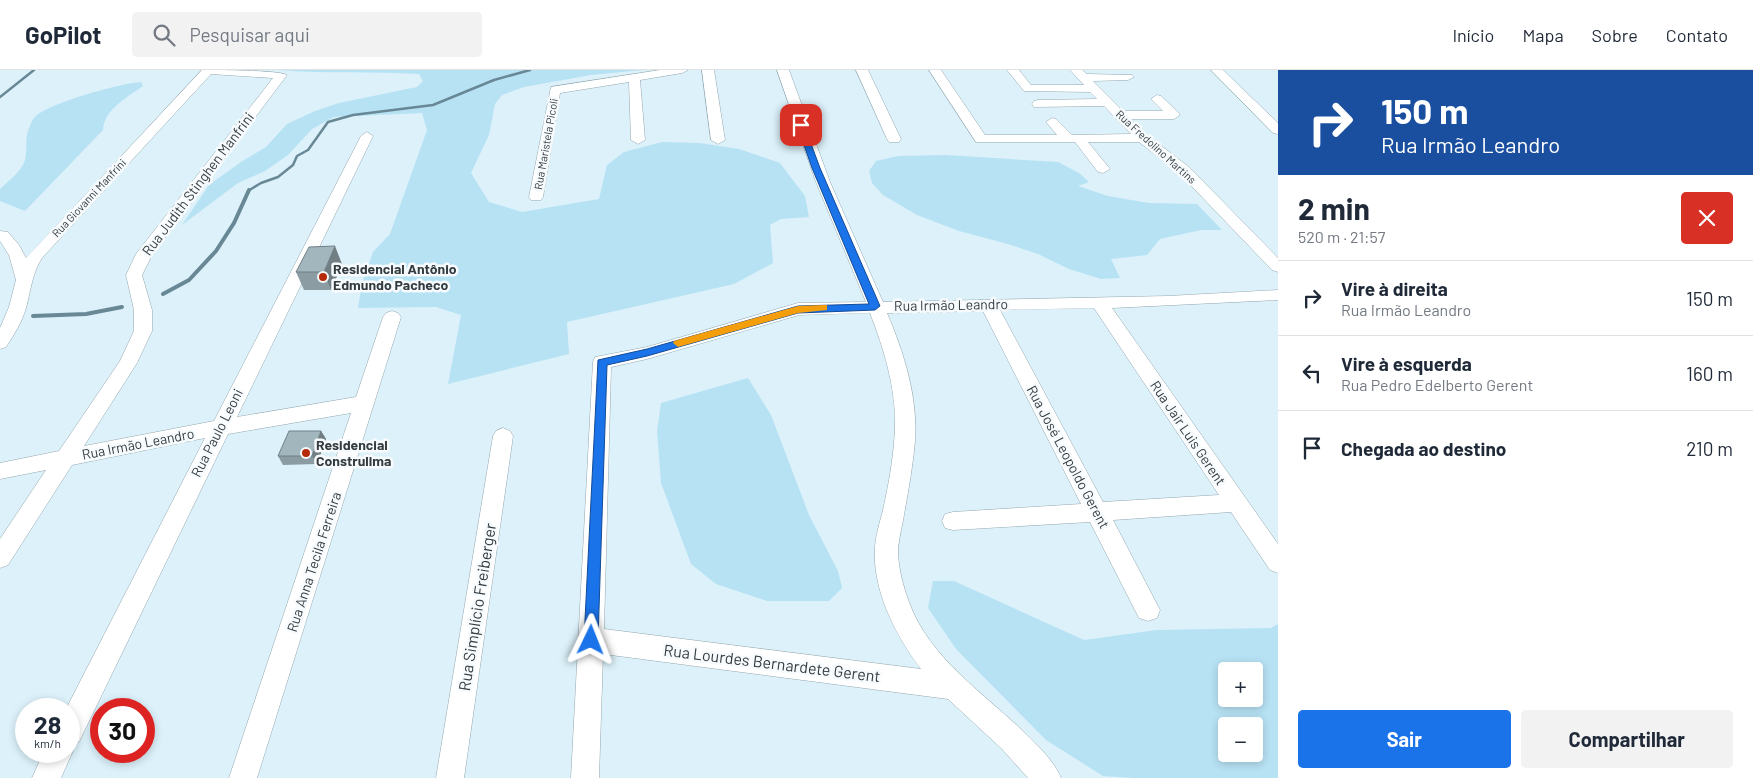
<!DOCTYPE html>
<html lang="pt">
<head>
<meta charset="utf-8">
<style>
  :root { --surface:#fff; --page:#f2f2f3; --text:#1f2937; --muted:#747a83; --line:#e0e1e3; --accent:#1a73e8 }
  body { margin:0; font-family:Barlow,sans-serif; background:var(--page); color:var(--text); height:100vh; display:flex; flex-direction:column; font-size:19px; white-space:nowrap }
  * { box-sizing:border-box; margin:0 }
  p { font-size:16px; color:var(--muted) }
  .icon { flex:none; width:28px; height:28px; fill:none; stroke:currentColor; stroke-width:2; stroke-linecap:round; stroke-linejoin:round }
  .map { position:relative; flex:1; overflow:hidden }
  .details { display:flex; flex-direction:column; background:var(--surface); width:475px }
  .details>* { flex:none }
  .hud { background:#1a4fa0; color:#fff; overflow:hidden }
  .fabs { position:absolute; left:1218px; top:592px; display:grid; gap:10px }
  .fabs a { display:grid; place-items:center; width:45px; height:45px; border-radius:5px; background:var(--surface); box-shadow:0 2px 8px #0003; font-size:25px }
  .speed { position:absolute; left:15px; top:628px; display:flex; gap:10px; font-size:25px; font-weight:700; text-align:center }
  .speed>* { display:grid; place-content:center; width:65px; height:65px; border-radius:50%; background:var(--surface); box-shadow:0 2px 8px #0003; line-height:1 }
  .speed small { font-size:12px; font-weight:400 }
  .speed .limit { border:8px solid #d22; background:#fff; color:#111 }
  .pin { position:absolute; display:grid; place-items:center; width:42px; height:42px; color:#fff; margin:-21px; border-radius:10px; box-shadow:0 2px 8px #0006 }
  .me { position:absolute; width:55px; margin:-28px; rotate:2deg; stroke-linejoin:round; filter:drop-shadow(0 0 4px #0008) }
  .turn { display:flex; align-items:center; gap:18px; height:105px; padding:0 20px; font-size:22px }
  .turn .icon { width:65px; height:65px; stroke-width:2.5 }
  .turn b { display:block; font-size:35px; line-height:42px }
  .round { display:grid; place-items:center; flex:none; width:52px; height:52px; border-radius:5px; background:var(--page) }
  .summary { display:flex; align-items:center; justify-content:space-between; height:85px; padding:0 20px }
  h1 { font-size:30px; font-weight:700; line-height:38px }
  .primary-button { display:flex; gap:10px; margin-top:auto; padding:10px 20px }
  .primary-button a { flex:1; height:58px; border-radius:5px; background:var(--accent); color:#fff; font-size:20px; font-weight:700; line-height:58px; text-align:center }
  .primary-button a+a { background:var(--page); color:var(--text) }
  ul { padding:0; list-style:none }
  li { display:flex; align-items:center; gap:15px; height:75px; padding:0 20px; border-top:1px solid var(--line) }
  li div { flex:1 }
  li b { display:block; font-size:19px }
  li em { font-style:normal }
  header { display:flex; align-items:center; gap:30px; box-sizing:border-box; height:70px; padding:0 25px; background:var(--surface); border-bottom:1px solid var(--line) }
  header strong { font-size:24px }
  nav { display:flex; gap:28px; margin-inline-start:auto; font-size:18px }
  .search { width:350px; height:45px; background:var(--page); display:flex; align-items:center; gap:12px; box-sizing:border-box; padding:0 18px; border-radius:5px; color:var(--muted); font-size:19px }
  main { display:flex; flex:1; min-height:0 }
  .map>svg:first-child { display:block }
  .green { fill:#b7e2f4; fill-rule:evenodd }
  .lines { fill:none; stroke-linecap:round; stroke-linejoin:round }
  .stream-far1 { stroke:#688896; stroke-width:2.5 }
  .stream { stroke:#688896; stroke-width:4 }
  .minor-casing { stroke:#94a7af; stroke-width:1 }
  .minor { fill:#fff; fill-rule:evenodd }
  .wall { fill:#8b9da3 }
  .shaded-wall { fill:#717f85 }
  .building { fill:#a2b6be; stroke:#717f85 }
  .route { fill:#1a73e8; stroke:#114b97 }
  .slow { fill:#f59e0b }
  .poi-dot { fill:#b52a08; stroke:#f7fbfd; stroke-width:2 }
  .labels { text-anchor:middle; stroke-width:5; stroke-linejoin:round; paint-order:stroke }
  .far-street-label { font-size:11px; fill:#343c40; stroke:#f7fbfd }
  .street-label { font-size:14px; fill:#343c40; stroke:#f7fbfd }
  .poi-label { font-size:14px; font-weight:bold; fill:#343c40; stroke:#f7fbfd; text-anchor:start }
  .near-street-label { font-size:16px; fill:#343c40; stroke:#f7fbfd }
</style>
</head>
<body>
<header>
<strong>GoPilot</strong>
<div class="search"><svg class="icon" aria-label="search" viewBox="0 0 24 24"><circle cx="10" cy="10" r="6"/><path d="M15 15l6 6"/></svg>Pesquisar aqui</div>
<nav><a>Início</a><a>Mapa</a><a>Sobre</a><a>Contato</a></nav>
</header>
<main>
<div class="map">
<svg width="1278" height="708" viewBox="0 0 1278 708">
  <rect width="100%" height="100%" fill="#dcf1fa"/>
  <g class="green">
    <path d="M 278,0 L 643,0 L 591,5 L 524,17 L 502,25 L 495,34 L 489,65 L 471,103 L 489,132 L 522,142 L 599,129 L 607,95 L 624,82 L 662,72 L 699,73 L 739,79 L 780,93 L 805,126 L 809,147 L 781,149 L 770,155 L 773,193 L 734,214 L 567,252 L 569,284 L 448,314 L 461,245 L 436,237 L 358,238 L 362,213 L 373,182 L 390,164 L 427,60 L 422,43 L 334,47 L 312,59 L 288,85 L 265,101 L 238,113 L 182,155 L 209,115 L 241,92 L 266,77 L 287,54 L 315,41 L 339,33 L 417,17 L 423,11 L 419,4 C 372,1 325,4 278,0 Z"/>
    <path d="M 141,12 L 143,16 C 128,27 104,39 103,60 L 25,141 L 0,131 L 0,119 C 8,111 22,101 25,90 C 28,79 24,66 30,56 C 31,53 33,48 36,46 C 50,33 121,13 141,12 Z"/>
    <path d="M 946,85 L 1058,92 L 1079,103 L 1089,112 L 1078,116 L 1108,126 L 1149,133 L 1197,134 L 1222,160 L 1201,160 L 1160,169 L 1147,185 L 1111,189 L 1120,208 L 1101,209 L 1069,199 L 1038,184 L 1008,174 L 959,161 L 917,145 L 883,125 L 872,113 L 869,101 L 876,91 L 898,86 Z"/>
    <path d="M 748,308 L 771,345 L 809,445 L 838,501 L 842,518 L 829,531 L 767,531 L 716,514 L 691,494 L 661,413 L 657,361 L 661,333 Z"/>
    <path d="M 933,511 L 954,511 L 1084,570 L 1157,560 L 1271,558 L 1278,554 L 1278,708 L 1134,708 L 1103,706 L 1046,670 L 956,579 L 928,538 ZM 1226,601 L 1254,601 L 1254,629 L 1226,629 ZM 1254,656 L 1254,684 L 1226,684 L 1226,656 Z"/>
  </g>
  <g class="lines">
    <g class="stream-far1">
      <path d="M 0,27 L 34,0"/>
      <path d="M 248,121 L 261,113 L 278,107 L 293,95 L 297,86 L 308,80 L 328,52 L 353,45 L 433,35 L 494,10 L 530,0"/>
    </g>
    <g class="stream">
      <path d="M 163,224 L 189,210 L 216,181 L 234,153 L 249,120"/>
      <path d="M 33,246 L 86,244 L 122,237"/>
    </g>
    <g class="minor-casing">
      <g id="minor">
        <path d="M 202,0 C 216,0 279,0 287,5 L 152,185 L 142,205 L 152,240 L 152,261 L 137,293 L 84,376 L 214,351 L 361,66 L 367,62 L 373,66 L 237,347 L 356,327 L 383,247 L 386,243 L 392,241 L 398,243 L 401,247 L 257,708 L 229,708 L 351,343 L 228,364 L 79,672 L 71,675 L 73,681 L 61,708 L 32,708 L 44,681 L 69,681 L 69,639 L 66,639 L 205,368 L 72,395 L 8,495 L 0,498 L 0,469 L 46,400 L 0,409 L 0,393 L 59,381 L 120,291 L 134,261 L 134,240 L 126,205 L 136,184 L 273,8 L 211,4 L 42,188 C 32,203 31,220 26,238 C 22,252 14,265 6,277 L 0,279 L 0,258 L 9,237 L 16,210 L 9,185 L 0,171 L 0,161 L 8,162 L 19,175 L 26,188 Z"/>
        <path d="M 660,0 L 688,0 L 682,3 L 640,10 L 645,70 L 638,74 L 631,70 L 629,12 L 560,23 L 543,127 L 541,130 L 531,130 L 529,127 L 551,17 Z"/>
        <path d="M 702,0 L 714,0 L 725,70 L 718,74 L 711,70 Z"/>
        <path d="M 777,0 L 789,0 L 830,112 L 883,232 L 1168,226 L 1278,220 L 1278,230 L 1112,238 L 1278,474 L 1278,503 L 1270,500 L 1231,442 L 1113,450 L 1160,540 L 1157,548 L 1148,551 L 1139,548 L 1090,452 L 953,460 L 945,458 L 942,451 L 945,444 L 953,442 L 1081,434 L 983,241 L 887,243 C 904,283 918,327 915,371 C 913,394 909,417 905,439 C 903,453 899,466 898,480 C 898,497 903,516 909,532 C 929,588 985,624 1026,664 C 1039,677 1054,691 1061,708 L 1028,708 L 1002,679 L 948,629 L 603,584 L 599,708 L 571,708 L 593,292 L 595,287 L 647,277 L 798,233 L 866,232 L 816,112 ZM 1094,238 L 1219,425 L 1103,432 L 1000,240 ZM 870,243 C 884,279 896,318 895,357 C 894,385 889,413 883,440 C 880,452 876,464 875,477 C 872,520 896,566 921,599 L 604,559 L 611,297 L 647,289 L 799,245 Z"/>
        <path d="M 856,0 L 868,0 L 901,69 L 899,72 L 889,72 L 887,69 Z"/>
        <path d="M 929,0 L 941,0 L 985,65 L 1057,65 L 1046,52 L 1052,48 L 1056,49 L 1072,65 L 1131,64 L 1104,36 L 1034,37 L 1032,34 L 1034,31 L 1038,30 L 1097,29 L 1090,22 L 1024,21 L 1007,0 L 1019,0 L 1031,15 L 1084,15 L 1070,0 L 1082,0 L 1087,4 L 1132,5 L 1134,7 L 1128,10 L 1093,11 L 1123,41 L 1163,41 L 1151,29 L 1157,25 L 1161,26 L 1178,42 L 1180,45 L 1174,49 L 1130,49 L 1147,65 L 1189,97 L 1278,188 L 1278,202 L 1272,200 L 1179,103 L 1139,72 L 1088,72 L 1110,99 L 1103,103 L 1098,102 L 1075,72 L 976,72 Z"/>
        <path d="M 1211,0 L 1223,0 L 1278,53 L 1278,64 L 1273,63 Z"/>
        <path d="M 503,358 L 510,361 L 513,366 L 464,708 L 436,708 L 493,366 L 496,361 Z"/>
      </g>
    </g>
    <use href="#minor" class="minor"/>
  </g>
  <g class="wall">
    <path d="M 342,194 L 331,220 L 304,220 L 296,202 Z"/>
    <path d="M 321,361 L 326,369 L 317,394 L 283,395 L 278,386 Z"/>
  </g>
  <g class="shaded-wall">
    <path d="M 335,176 L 342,194 L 331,220 L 324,202 Z"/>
    <path d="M 321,361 L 326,369 L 317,394 L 312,386 Z"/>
  </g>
  <g class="building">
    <path d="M 335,176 L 324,202 L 296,202 L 309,177 Z"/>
    <path d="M 289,361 L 321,361 L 312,386 L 278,386 Z"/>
  </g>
  <path class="route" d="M 801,53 L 804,55 L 820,98 L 880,236 L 875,240 L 798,243 L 647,286 L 607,295 L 598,570 L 596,575 L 591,577 L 586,575 L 584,570 L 598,290 L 647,279 L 798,236 L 869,234 L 812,98 L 797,55 Z"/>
  <path class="slow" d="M 824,235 L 827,235 L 827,240 L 798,243 L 678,277 L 673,273 L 674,271 L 798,236 Z"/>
  <g class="poi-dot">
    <circle cx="323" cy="207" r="5"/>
    <circle cx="306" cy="383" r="5"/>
  </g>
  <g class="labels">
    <g class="far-street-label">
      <text transform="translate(546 74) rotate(-80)" y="4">Rua Maristela Picoli</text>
      <text transform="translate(1156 77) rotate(42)" y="4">Rua Fredolino Martins</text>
      <text transform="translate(89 128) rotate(-47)" y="4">Rua Giovanni Manfrini</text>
    </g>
    <g class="street-label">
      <text transform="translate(198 114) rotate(-53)" y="5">Rua Judith Stinghen Manfrini</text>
      <text transform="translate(951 235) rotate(-1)" y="5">Rua Irmão Leandro</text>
      <text transform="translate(217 363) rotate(-63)" y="5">Rua Paulo Leoni</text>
      <text transform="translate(1188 363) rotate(56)" y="5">Rua Jair Luis Gerent</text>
      <text transform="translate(138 374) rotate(-11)" y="5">Rua Irmão Leandro</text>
      <text transform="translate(1068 387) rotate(62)" y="5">Rua José Leopoldo Gerent</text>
      <text transform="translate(314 492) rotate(-72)" y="5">Rua Anna Tecila Ferreira</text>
    </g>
    <g class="poi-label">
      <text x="333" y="204">Residencial Antônio<tspan x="333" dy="16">Edmundo Pacheco</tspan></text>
      <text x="316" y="380">Residencial<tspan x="316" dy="16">Construlima</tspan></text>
    </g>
    <g class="near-street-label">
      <text transform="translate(477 537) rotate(-81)" y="6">Rua Simplício Freiberger</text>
      <text transform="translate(772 593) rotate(7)" y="6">Rua Lourdes Bernardete Gerent</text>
    </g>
  </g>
</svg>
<div class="fabs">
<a>+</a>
<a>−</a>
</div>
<div class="speed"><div>28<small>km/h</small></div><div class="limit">30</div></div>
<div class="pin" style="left:801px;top:55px;background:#d93025"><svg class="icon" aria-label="arrive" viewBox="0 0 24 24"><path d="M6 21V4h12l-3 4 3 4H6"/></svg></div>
<svg class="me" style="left:591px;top:570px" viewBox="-20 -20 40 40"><path d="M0-17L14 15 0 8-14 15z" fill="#1a73e8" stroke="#fff" stroke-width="4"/></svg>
</div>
<section class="details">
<div class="hud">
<div class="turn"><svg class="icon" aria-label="right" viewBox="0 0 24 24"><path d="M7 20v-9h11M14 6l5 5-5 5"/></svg><div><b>150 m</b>Rua Irmão Leandro</div></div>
</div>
<div class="summary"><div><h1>2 min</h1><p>520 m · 21:57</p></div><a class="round" style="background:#d93025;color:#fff"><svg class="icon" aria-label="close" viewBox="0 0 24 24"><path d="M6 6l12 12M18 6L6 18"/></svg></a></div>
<ul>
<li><svg class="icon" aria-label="right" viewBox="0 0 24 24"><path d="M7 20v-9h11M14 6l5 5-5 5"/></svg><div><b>Vire à direita</b><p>Rua Irmão Leandro</p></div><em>150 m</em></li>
<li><svg class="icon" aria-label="left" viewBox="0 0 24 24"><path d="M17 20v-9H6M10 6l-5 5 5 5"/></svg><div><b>Vire à esquerda</b><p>Rua Pedro Edelberto Gerent</p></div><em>160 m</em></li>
<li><svg class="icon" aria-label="arrive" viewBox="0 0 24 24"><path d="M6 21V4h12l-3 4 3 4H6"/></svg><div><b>Chegada ao destino</b></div><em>210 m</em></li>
</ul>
<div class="primary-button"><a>Sair</a><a>Compartilhar</a></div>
</section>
</main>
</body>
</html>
